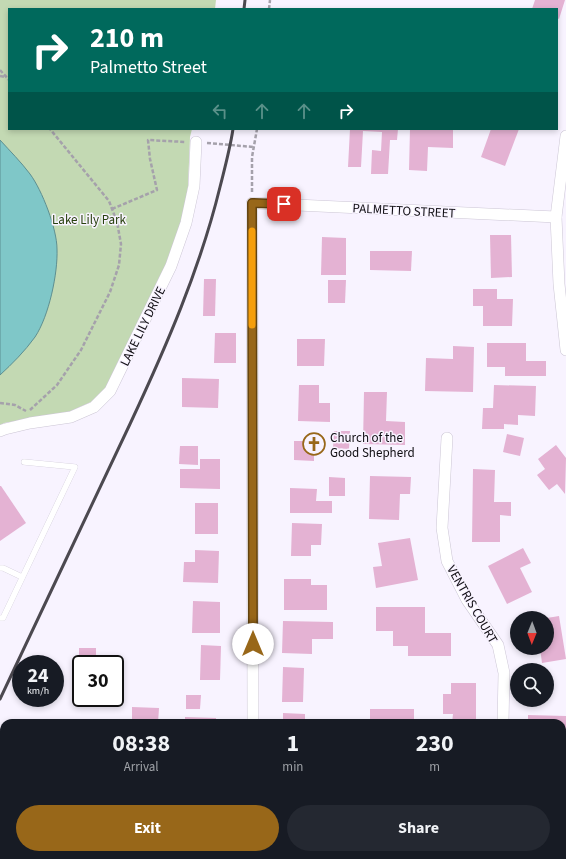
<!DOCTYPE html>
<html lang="en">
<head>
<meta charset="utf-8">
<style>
  :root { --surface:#171b24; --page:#242831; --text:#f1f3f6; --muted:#9ea1a6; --accent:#986719 }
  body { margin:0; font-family:"Source Sans 3",sans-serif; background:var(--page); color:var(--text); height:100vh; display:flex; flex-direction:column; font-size:15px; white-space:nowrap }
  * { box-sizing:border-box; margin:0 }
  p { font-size:13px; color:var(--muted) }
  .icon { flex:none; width:22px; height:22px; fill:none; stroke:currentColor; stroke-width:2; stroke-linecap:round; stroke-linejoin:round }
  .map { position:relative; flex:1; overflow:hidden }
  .sheet { position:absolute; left:0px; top:719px; width:566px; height:140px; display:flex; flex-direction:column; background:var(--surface); border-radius:12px 12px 0 0; box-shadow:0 2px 6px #0003 }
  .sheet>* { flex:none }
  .top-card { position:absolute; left:8px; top:8px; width:550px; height:122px; border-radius:0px; box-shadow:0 2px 6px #0003; background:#00695c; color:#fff; overflow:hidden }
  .needle { width:26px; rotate:181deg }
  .buttons { position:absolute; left:510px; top:611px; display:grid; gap:8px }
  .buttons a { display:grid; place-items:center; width:44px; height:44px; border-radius:50%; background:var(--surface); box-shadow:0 2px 6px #0003; font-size:20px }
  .speed { position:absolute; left:12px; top:655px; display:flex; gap:8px; font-size:20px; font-weight:700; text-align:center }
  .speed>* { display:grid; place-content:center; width:52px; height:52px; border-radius:50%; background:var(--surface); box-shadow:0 2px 6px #0003; line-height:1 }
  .speed small { font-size:10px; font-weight:400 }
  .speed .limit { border:2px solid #111; border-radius:6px; background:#fff; color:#111 }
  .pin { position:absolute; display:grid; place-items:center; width:34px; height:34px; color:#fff; margin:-17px; border-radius:8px; box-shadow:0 2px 6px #0006 }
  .me { position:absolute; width:44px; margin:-22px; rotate:0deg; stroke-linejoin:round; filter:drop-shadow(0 0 3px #0008) }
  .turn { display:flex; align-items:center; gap:14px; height:84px; padding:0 16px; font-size:18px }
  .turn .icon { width:52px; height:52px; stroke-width:2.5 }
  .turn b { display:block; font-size:28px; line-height:34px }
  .lanes { display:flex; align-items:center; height:38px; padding:0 16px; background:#0003; justify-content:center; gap:20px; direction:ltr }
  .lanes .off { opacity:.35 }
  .eta { display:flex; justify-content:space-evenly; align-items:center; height:68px; text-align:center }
  .eta b { font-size:24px; font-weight:700; line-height:28px }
  .button { display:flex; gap:8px; margin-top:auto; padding:8px 16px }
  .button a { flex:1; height:46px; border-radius:24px; background:var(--accent); color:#fff; font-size:16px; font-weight:700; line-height:46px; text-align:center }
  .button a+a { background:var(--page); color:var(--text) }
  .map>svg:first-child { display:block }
  .green { fill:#c3d9b3 }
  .water { fill:#7fc7c8; stroke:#5d8f91 }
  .building { fill:#e4b2d3 }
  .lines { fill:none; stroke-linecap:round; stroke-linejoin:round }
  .service-casing { stroke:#ccc6d5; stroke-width:6 }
  .minor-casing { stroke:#ccc6d5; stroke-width:12 }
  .path { stroke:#a5a1ab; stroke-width:2.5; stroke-dasharray:4 2; stroke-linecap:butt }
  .service { stroke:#fff; stroke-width:5.5 }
  .minor { stroke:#fff; stroke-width:11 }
  .rail { stroke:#4c4950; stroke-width:3 }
  .route-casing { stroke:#634310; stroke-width:10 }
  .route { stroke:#986719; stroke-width:7 }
  .slow { stroke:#f59e0b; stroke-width:7 }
  .labels { text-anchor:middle; stroke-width:3; stroke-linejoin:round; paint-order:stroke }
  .street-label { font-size:13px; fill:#0f0d12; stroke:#f8f3ff }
  .park-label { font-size:13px; fill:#28410e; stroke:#f8f3ff }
  .poi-label { font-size:13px; fill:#0f0d12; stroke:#f8f3ff; text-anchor:start }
</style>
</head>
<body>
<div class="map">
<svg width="566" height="859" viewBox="0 0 566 859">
  <rect width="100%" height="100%" fill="#f8f3ff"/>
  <g class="green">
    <path d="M 0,0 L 216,0 L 215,9 L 9,9 L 9,129 L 192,129 L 190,137 L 188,187 L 181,225 L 166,267 L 108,388 L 91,402 L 69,412 L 4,423 L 0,426 Z"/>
    <path d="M 0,788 L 4,788 L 4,855 L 112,855 L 112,859 L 0,859 Z"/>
  </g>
  <path class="water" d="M 0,140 C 10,151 21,162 30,174 C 42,190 57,229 57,249 C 58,273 49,316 35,337 C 25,351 12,364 0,375 Z"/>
  <g class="building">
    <path d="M 535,0 L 565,0 L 559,19 L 557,18 L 557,9 L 532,9 Z"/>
    <path d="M 350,129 L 398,129 L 397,140 L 390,140 L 388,174 L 371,174 L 372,150 L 381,151 L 382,132 L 363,131 L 361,167 L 348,167 Z"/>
    <path d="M 410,129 L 453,129 L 453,148 L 428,147 L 427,171 L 409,170 Z"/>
    <path d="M 491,129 L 519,129 L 505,166 L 481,157 Z"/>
    <path d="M 490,235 L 511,235 L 512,277 L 491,278 Z"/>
    <path d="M 322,237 L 346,238 L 346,275 L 321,275 Z"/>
    <path d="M 370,251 L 412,251 L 411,271 L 370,270 Z"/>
    <path d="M 204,279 L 216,279 L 215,316 L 203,316 Z"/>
    <path d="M 328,280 L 346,280 L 345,303 L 328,303 Z"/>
    <path d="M 473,289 L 497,289 L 497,299 L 513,299 L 512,326 L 483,326 L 483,306 L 473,306 Z"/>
    <path d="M 215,333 L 236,333 L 236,363 L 214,363 Z"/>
    <path d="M 297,339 L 325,339 L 324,366 L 297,366 Z"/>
    <path d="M 487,343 L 526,343 L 526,361 L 546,361 L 546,376 L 505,376 L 505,367 L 487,367 Z"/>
    <path d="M 453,346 L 474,347 L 473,392 L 425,391 L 426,358 L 453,359 Z"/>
    <path d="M 182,378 L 219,379 L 218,408 L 182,407 Z"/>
    <path d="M 299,385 L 319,385 L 319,403 L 330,403 L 330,422 L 298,421 Z"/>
    <path d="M 494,385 L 536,386 L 535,416 L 518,415 L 518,425 L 504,424 L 504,429 L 482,429 L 483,408 L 493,408 Z"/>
    <path d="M 364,392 L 387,392 L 386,421 L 405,422 L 405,445 L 363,444 Z"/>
    <path d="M 334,431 L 350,431 L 349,449 L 333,448 Z"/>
    <path d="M 507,434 L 524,438 L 520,456 L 503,452 Z"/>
    <path d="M 294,441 L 314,441 L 314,461 L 294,460 Z"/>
    <path d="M 556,445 L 566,458 L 565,494 L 557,484 L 549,490 L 537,475 L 545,469 L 538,459 Z"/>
    <path d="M 180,446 L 198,446 L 198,465 L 179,464 Z"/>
    <path d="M 200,459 L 220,459 L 220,489 L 180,488 L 180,469 L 200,469 Z"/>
    <path d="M 473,469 L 495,470 L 494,502 L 511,502 L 511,516 L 500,515 L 500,542 L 472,542 Z"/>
    <path d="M 370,476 L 411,477 L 410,494 L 400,494 L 399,520 L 369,519 Z"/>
    <path d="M 329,477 L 345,478 L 345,496 L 329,496 Z"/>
    <path d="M 0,486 L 1,486 L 26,523 L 0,541 Z"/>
    <path d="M 290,488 L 317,489 L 316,501 L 332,501 L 332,513 L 290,513 Z"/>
    <rect x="195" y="503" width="23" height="31"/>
    <path d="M 292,523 L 322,524 L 321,545 L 311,545 L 311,556 L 291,556 Z"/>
    <path d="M 410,538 L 418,580 L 376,588 L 373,567 L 382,566 L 378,543 Z"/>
    <path d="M 523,548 L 531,563 L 520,568 L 532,592 L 507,604 L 488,566 Z"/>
    <path d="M 195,550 L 219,551 L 218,583 L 183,582 L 184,562 L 195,562 Z"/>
    <path d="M 284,579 L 311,579 L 311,585 L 327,585 L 327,610 L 284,610 Z"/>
    <path d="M 193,601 L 220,602 L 220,633 L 192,633 Z"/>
    <path d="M 376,607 L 425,607 L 425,633 L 451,633 L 451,656 L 408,656 L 408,646 L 393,646 L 393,631 L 376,631 Z"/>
    <path d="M 559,616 L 566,659 L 542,663 L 540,648 L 547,648 L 547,618 Z"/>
    <path d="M 283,621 L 333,622 L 333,639 L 312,639 L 312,654 L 282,653 Z"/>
    <path d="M 201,645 L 221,646 L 220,680 L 200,680 Z"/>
    <path d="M 79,648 L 96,648 L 96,664 L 81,664 L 81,674 L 79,674 Z"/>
    <path d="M 283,667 L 304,668 L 303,702 L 282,702 Z"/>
    <path d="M 451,683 L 476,683 L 476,723 L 452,723 L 453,714 L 443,714 L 443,694 L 451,694 Z"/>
    <path d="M 186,695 L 201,695 L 200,709 L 186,709 Z"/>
    <path d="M 132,707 L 159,708 L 158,723 L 132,723 Z"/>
    <rect x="370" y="709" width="44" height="14"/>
    <path d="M 283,713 L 305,714 L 305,723 L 283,723 Z"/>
    <path d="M 528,715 L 566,716 L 566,741 L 562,741 L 562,723 L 528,723 Z"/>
    <path d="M 185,717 L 216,718 L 216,723 L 185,723 Z"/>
    <path d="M 562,802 L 566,803 L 566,859 L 555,859 L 555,855 L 562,855 Z"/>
    <rect x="120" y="855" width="20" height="4"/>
    <rect x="204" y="855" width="21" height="4"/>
    <path d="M 291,855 L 304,855 L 317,859 L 289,859 Z"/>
  </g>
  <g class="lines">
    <g class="service-casing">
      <g id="service">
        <path d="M 0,568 L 3,568 L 22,577"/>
        <path d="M 0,618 L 3,618 L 75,467 L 24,462"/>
        <path d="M 0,801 L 4,803"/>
      </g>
    </g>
    <g class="minor-casing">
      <g id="minor">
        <path d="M 566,136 L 556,217 L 559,284 L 566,350"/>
        <path d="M 0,431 L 5,429 L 30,423 L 71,417 L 94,407 L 110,391 L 171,266 L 186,223 L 194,186 L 196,142"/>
        <path d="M 447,438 L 442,528 L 447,561 L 467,600 L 498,645 L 504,673 L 503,723"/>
        <path d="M 253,723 L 252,203 L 556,217"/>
        <path d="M 562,771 L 566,771"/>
        <path d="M 0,772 L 4,772"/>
        <path d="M 252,859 L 252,855"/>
      </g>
    </g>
    <g class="path">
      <path d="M 269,9 L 270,0"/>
      <path d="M 0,70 L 9,80"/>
      <path d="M 0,76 L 6,77"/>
      <path d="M 207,143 L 254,147"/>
      <path d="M 252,192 L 252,157 L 257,129"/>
      <path d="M 112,209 L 157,190 L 150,159 L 148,140 L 186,142"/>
      <path d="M 0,403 L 15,405 L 26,411"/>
      <path d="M 30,410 L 57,385 L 81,350 L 110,292 L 119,265 L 121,244 L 117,222 L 109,201 L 50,129"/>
    </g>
    <use href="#service" class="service"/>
    <use href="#minor" class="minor"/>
    <g class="rail">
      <path d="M 244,9 L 245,0"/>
      <path d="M 0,699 C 43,607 87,516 130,424 C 166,347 200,269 220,187 C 225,167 230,149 233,129"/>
    </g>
  </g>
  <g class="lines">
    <g class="route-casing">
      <path id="route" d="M 253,644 L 252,203 L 284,204"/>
    </g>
    <use href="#route" class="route"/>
    <path class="slow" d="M 252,231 L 252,325"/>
  </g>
  <defs>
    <g id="church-ring" transform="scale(1.15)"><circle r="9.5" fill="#f8f3ff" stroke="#986719" stroke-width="1.5"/><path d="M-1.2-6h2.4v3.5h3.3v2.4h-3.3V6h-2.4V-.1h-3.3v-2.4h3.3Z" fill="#986719"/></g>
  </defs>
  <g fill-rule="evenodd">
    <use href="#church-ring" x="314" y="444"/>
  </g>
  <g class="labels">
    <g class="street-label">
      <text transform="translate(404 210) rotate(3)" y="5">PALMETTO STREET</text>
      <text transform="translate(142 326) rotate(-64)" y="5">LAKE LILY DRIVE</text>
      <text transform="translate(473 604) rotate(60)" y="5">VENTRIS COURT</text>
    </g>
    <g class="park-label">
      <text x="89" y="224">Lake Lily Park</text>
    </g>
    <g class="poi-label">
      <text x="330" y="442">Church of the<tspan x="330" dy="15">Good Shepherd</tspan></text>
    </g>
  </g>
</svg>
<div class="buttons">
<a><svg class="needle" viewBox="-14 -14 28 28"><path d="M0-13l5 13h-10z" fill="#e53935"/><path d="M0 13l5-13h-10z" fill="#9ea1a6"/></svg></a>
<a><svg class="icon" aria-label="search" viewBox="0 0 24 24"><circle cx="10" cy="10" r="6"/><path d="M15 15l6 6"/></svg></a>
</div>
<div class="speed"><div>24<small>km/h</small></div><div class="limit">30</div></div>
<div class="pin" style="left:284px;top:204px;background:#d93025"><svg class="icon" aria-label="arrive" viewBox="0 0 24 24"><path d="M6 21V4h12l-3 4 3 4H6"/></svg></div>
<svg class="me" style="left:253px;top:644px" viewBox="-20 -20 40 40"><circle r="19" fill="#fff"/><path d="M0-13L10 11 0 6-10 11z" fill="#986719"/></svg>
<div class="top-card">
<div class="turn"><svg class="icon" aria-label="right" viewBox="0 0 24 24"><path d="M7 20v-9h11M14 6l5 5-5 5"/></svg><div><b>210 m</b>Palmetto Street</div></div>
<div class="lanes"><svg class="icon off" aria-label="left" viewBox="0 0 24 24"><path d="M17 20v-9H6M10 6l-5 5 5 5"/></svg><svg class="icon off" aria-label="ahead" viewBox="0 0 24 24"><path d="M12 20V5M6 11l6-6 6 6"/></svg><svg class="icon off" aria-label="ahead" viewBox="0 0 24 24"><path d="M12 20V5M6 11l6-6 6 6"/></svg><svg class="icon" aria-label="right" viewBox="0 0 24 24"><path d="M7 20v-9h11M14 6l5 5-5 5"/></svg></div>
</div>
<section class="sheet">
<div class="eta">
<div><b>08:38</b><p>Arrival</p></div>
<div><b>1</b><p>min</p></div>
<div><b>230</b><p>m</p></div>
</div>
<div class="button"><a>Exit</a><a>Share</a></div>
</section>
</div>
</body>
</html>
